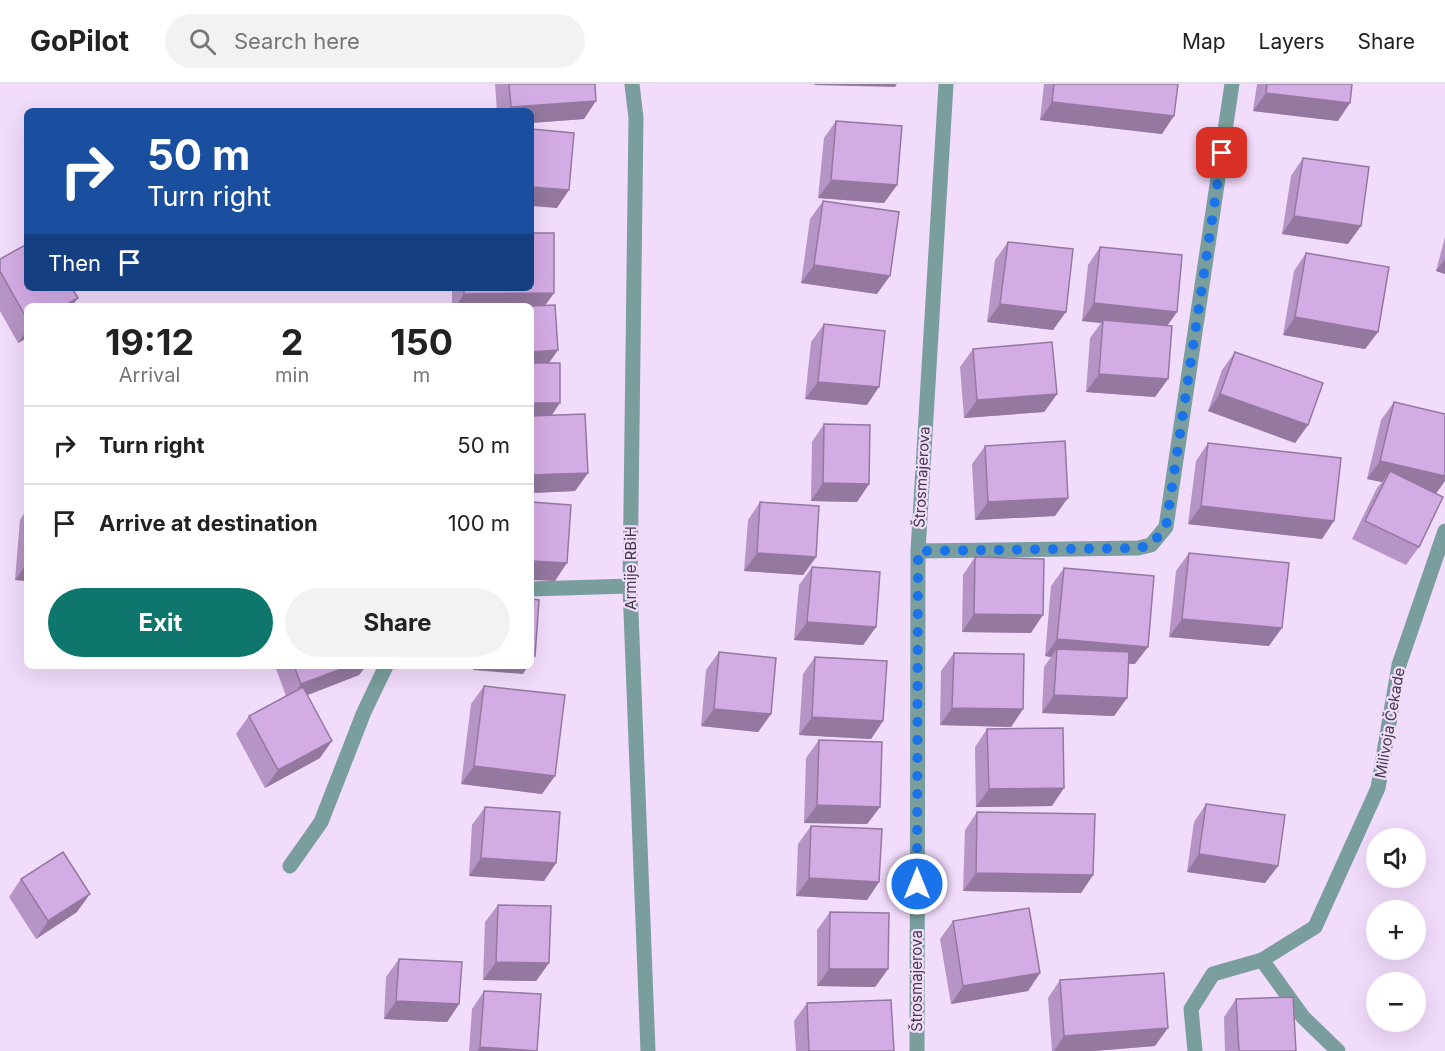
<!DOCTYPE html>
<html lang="en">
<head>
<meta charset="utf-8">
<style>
  :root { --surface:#fff; --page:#f2f2f2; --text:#222; --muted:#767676; --line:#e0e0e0; --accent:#0f766e }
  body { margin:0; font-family:Inter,sans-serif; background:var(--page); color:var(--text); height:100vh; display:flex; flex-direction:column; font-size:22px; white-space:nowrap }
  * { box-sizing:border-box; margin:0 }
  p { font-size:20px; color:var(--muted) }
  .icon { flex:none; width:33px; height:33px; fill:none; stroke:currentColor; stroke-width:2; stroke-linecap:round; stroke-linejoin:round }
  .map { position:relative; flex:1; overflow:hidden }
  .side { position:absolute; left:24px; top:219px; width:510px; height:366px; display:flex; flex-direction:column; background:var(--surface); border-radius:9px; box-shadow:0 6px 24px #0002 }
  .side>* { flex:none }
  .top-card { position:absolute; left:24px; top:24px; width:510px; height:183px; border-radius:9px; box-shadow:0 6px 24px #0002; background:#1a4fa0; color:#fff; overflow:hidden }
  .fabs { position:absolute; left:1366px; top:744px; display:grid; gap:12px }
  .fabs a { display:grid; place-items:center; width:60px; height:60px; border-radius:50%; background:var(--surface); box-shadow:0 6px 24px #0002; font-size:30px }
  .pin { position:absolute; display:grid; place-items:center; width:51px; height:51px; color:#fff; margin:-26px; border-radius:12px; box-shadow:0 3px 9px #0006 }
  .me { position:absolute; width:66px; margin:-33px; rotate:0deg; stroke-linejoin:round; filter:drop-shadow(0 0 4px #0008) }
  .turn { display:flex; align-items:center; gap:21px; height:126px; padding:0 24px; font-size:27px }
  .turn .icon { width:78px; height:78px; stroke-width:2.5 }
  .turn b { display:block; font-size:42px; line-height:51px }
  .then { display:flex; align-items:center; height:57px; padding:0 24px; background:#0003; gap:12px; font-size:22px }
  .eta { display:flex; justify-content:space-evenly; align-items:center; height:102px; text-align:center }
  .eta b { font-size:36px; font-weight:700; line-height:42px }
  .cta { display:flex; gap:12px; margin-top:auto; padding:12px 24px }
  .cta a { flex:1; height:69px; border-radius:36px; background:var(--accent); color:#fff; font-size:24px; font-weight:700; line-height:69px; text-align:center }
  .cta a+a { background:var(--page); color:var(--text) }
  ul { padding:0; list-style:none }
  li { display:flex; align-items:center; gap:18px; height:78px; padding:0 24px; border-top:2px solid var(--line) }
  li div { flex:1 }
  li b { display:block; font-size:22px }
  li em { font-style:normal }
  header { display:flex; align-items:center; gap:36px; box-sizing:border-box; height:84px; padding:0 30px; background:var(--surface); border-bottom:2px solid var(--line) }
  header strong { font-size:28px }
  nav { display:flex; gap:33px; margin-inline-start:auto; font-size:21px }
  .search { width:420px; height:54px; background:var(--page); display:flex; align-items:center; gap:15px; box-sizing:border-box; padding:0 21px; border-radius:33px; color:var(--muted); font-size:22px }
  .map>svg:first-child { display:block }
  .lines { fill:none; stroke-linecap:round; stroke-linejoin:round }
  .minor { stroke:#799e9d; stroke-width:15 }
  .wall { fill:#b694c5 }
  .shaded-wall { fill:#9478a0 }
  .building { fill:#d4ace5; stroke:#9478a0; stroke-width:1.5 }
  .route { stroke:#1a73e8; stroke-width:10; stroke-dasharray:0 18 }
  .labels { text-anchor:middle; stroke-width:4.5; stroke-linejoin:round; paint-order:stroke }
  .street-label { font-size:15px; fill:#423945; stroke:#f2dcfc }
</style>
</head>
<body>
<header>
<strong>GoPilot</strong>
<div class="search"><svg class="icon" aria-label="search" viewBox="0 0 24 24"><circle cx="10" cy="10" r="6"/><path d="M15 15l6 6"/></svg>Search here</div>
<nav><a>Map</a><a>Layers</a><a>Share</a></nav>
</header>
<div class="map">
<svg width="1445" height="967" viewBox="0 0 1445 967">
  <rect width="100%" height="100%" fill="#f2dcfc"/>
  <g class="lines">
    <g class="minor">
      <path d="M 632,0 L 636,34 L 630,502 L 648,967"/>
      <path d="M 918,467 L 1138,464 L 1151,461 L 1166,443 L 1232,0"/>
      <path d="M 531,505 L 630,502"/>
      <path d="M 290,782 L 321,738 L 364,628 L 386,582"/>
      <path d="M 1262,876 L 1303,933 L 1338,967"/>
      <path d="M 917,967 L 918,467 L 946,0"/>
      <path d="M 1195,967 L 1191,925 L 1213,890 L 1262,876 L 1315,843 L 1378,704 L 1399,581 L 1445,447"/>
    </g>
  </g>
  <g class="wall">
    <path d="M 495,0 L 595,0 L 584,35 L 531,39 L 531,27 L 497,27 Z"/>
    <path d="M 1044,0 L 1178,0 L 1162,50 L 1040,36 Z"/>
    <path d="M 1257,0 L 1352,0 L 1338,37 L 1253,27 Z"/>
    <path d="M 836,37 L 897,101 L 884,119 L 818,114 L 824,54 Z"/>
    <path d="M 1303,74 L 1348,160 L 1282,150 L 1291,92 Z"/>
    <path d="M 823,117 L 877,210 L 801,199 L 810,135 Z"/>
    <path d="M 1445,153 L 1445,190 L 1436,187 Z"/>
    <path d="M 1008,158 L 1053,246 L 987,238 L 995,176 Z"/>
    <path d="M 1100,163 L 1177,228 L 1167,242 L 1168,295 L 1155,313 L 1086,308 L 1090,254 L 1101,239 L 1082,237 L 1088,181 Z"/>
    <path d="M 1306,169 L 1378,248 L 1365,265 L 1283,251 L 1294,187 Z"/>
    <path d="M 0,175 L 27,222 L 27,254 L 18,259 L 0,227 Z"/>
    <path d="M 452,204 L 531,204 L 554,209 L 545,221 L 558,266 L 549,279 L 552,331 L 588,389 L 575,407 L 531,409 L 531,222 L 452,222 Z"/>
    <path d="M 824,240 L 867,321 L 805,315 L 811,258 Z"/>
    <path d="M 973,265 L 1057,310 L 1044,328 L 964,334 L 960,283 Z"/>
    <path d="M 1235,268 L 1308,341 L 1295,359 L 1208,327 L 1222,286 Z"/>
    <path d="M 1394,318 L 1436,410 L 1419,463 L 1406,481 L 1352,455 L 1377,404 L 1382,398 L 1367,395 L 1381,336 Z"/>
    <path d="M 824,340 L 869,400 L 857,418 L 811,417 L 812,358 Z"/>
    <path d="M 1208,359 L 1322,455 L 1188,440 L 1196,377 Z"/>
    <path d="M 985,362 L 1055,432 L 975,436 L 972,380 Z"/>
    <path d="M 760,418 L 816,473 L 803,491 L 744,487 L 748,436 Z"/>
    <path d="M 27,425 L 27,497 L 15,496 L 20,436 Z"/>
    <path d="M 1189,469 L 1269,562 L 1169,553 L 1176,487 Z"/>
    <path d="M 975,473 L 1031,549 L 962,548 L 963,491 Z"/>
    <path d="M 812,483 L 876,543 L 863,561 L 794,556 L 799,501 Z"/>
    <path d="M 1064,484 L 1135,580 L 1129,580 L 1127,614 L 1114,632 L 1042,629 L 1044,583 L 1051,573 L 1045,572 L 1051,502 Z"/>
    <path d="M 719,568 L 771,630 L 758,648 L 701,642 L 706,586 Z"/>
    <path d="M 954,569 L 1023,625 L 1011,643 L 940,641 L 941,587 Z"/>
    <path d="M 815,573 L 883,637 L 871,655 L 799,651 L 803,590 Z"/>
    <path d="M 275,582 L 366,582 L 359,591 L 308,611 L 320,674 L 265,704 L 236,650 L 249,632 L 286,612 Z"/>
    <path d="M 484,602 L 542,710 L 461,700 L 471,620 Z"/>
    <path d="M 987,645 L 1052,722 L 976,723 L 975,663 Z"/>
    <path d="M 819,656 L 880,723 L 867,740 L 804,739 L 806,674 Z"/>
    <path d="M 1206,720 L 1278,782 L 1265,799 L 1187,788 L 1194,738 Z"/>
    <path d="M 485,723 L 556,779 L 544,797 L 469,792 L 472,741 Z"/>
    <path d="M 977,728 L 1093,791 L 1081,809 L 963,807 L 965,746 Z"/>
    <path d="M 811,742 L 879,798 L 867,816 L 796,812 L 798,760 Z"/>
    <path d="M 21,795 L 77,828 L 36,855 L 9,813 Z"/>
    <path d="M 498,821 L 549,879 L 536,897 L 483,896 L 485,838 Z"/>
    <path d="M 830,828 L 888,885 L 875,903 L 817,902 L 817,846 Z"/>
    <path d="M 953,837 L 1040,889 L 1028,907 L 951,920 L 940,855 Z"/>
    <path d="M 399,875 L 459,920 L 447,938 L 384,935 L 386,893 Z"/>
    <path d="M 1060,896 L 1155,962 L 1093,967 L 1052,967 L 1048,914 Z"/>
    <path d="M 484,907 L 537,967 L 469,967 L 472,925 Z"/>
    <path d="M 1236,915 L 1296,967 L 1225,967 L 1224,933 Z"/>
    <path d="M 807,919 L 894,967 L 796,967 L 794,937 Z"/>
  </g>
  <g class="shaded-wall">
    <path d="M 815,0 L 897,0 L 895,3 L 814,1 Z"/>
    <path d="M 1266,9 L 1350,19 L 1338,37 L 1253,27 Z"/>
    <path d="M 596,17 L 584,35 L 531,39 L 531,27 L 508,27 L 511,23 Z"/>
    <path d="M 1052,18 L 1174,32 L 1162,50 L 1040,36 Z"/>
    <path d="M 831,96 L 897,101 L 884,119 L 818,114 Z"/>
    <path d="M 531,103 L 569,106 L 557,124 L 531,122 Z"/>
    <path d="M 1294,132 L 1361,142 L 1348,160 L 1282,150 Z"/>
    <path d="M 1445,175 L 1445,190 L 1436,187 Z"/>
    <path d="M 814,181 L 890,192 L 877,210 L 801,199 Z"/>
    <path d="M 554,209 L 541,227 L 531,222 L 456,222 L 464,210 Z"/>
    <path d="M 78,214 L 72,222 L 64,222 Z"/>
    <path d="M 1094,219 L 1177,228 L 1164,246 L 1103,236 L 1101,239 L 1082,237 Z"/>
    <path d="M 1000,220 L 1066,228 L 1053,246 L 987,238 Z"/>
    <path d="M 1295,233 L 1378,248 L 1365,265 L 1283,251 Z"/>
    <path d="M 27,246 L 27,254 L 18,259 Z"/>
    <path d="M 558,266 L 545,284 L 531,285 L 531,268 Z"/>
    <path d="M 1099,290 L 1168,295 L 1155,313 L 1086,308 Z"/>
    <path d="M 818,298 L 879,303 L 867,321 L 805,315 Z"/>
    <path d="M 1057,310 L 1044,328 L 964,334 L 977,316 Z"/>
    <path d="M 1220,310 L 1308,341 L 1295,359 L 1208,327 Z"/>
    <path d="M 531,319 L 560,319 L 548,337 L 531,337 Z"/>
    <path d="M 1380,377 L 1445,392 L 1445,397 L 1435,411 L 1390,387 L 1382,398 L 1367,395 Z"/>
    <path d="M 588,389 L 575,407 L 531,409 L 531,391 Z"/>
    <path d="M 823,399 L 869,400 L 857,418 L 811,417 Z"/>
    <path d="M 1068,414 L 1055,432 L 975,436 L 988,418 Z"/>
    <path d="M 1201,422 L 1334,437 L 1322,455 L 1188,440 Z"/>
    <path d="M 757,469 L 816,473 L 803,491 L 744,487 Z"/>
    <path d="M 531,477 L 567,479 L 555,497 L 531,496 Z"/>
    <path d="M 27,479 L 27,497 L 15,496 Z"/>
    <path d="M 974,530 L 1043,531 L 1031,549 L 962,548 Z"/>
    <path d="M 1182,535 L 1282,544 L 1269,562 L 1169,553 Z"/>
    <path d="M 807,538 L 876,543 L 863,561 L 794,556 Z"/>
    <path d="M 1057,555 L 1148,563 L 1135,580 L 1056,573 L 1057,565 L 1051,573 L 1045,572 Z"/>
    <path d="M 531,572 L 535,572 L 531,578 Z"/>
    <path d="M 349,582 L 366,582 L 359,591 L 289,618 L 301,600 Z"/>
    <path d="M 476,582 L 528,582 L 523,590 L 473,586 Z"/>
    <path d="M 1054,611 L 1127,614 L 1114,632 L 1042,629 Z"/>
    <path d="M 952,624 L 1023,625 L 1011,643 L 940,641 Z"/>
    <path d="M 714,625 L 771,630 L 758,648 L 701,642 Z"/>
    <path d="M 812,633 L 883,637 L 871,655 L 799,651 Z"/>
    <path d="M 332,657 L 320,674 L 265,704 L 278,686 Z"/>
    <path d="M 474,682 L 555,692 L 542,710 L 461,700 Z"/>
    <path d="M 1064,704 L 1052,722 L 976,723 L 989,705 Z"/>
    <path d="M 817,721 L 880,723 L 867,740 L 804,739 Z"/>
    <path d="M 1199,770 L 1278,782 L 1265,799 L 1187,788 Z"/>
    <path d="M 481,774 L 556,779 L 544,797 L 469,792 Z"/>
    <path d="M 976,789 L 1093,791 L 1081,809 L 963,807 Z"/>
    <path d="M 809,794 L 879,798 L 867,816 L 796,812 Z"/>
    <path d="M 90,810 L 77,828 L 36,855 L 48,837 Z"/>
    <path d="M 496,878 L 549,879 L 536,897 L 483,896 Z"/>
    <path d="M 829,885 L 888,885 L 875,903 L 817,902 Z"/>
    <path d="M 1040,889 L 1028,907 L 951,920 L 963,902 Z"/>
    <path d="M 396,917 L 459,920 L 447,938 L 384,935 Z"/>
    <path d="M 1168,944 L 1155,962 L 1093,967 L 1054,967 L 1064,952 Z"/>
    <path d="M 480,963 L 537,967 L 477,967 Z"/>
  </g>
  <g class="building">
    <path d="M 509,0 L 595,0 L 596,17 L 511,23 Z"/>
    <path d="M 1054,0 L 1178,0 L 1174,32 L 1052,18 Z"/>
    <path d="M 1267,0 L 1352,0 L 1350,19 L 1266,9 Z"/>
    <path d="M 836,37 L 902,42 L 897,101 L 831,96 Z"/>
    <path d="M 531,45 L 574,49 L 569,106 L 531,103 Z"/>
    <path d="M 1303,74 L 1369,83 L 1361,142 L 1294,132 Z"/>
    <path d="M 823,117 L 899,128 L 890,192 L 814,181 Z"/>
    <path d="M 531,149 L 554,149 L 554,209 L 464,210 L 464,204 L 531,204 Z"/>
    <path d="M 1008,158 L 1073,165 L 1066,228 L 1000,220 Z"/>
    <path d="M 27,160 L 27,204 L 72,204 L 78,214 L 64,222 L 27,222 L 27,235 L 0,187 L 0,175 Z"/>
    <path d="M 1100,163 L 1182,171 L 1177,228 L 1094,219 Z"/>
    <path d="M 1306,169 L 1389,183 L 1378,248 L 1295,233 Z"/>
    <path d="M 555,221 L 558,266 L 531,268 L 531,222 Z"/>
    <path d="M 1103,236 L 1172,242 L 1168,295 L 1099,290 Z"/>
    <path d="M 824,240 L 885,247 L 879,303 L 818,298 Z"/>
    <path d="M 1052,258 L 1057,310 L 977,316 L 973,265 Z"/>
    <path d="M 1235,268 L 1323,299 L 1308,341 L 1220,310 Z"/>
    <rect x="531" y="279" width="29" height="40"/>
    <path d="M 1394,318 L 1445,330 L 1445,392 L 1380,377 Z"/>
    <path d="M 585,330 L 588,389 L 531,391 L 531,332 Z"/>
    <path d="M 824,340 L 870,341 L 869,400 L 823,399 Z"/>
    <path d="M 1065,357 L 1068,414 L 988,418 L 985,362 Z"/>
    <path d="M 1208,359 L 1341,374 L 1334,437 L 1201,422 Z"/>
    <path d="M 1390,387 L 1443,413 L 1419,463 L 1365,437 Z"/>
    <path d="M 531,418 L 571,421 L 567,479 L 531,477 Z"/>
    <path d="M 760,418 L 819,422 L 816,473 L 757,469 Z"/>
    <path d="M 1189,469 L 1289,479 L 1282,544 L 1182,535 Z"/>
    <path d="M 975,473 L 1044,475 L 1043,531 L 974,530 Z"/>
    <path d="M 812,483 L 880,488 L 876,543 L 807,538 Z"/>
    <path d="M 1064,484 L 1154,492 L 1148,563 L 1057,555 Z"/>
    <path d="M 531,515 L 539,516 L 535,572 L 531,572 Z"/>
    <path d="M 1057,565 L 1129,568 L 1127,614 L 1054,611 Z"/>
    <path d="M 719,568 L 776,574 L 771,630 L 714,625 Z"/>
    <path d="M 954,569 L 1024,570 L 1023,625 L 952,624 Z"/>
    <path d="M 815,573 L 887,577 L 883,637 L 812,633 Z"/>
    <path d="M 294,582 L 349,582 L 301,600 Z"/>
    <path d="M 484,602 L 565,611 L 555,692 L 474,682 Z"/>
    <path d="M 303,603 L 332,657 L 278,686 L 249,632 Z"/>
    <path d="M 1063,644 L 1064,704 L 989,705 L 987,645 Z"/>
    <path d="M 819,656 L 882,658 L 880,723 L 817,721 Z"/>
    <path d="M 1206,720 L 1285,731 L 1278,782 L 1199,770 Z"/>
    <path d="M 485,723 L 560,728 L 556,779 L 481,774 Z"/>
    <path d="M 977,728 L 1095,730 L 1093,791 L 976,789 Z"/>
    <path d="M 811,742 L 882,745 L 879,798 L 809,794 Z"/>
    <path d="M 63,768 L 90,810 L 48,837 L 21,795 Z"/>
    <path d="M 498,821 L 551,822 L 549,879 L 496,878 Z"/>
    <path d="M 1029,824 L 1040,889 L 963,902 L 953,837 Z"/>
    <path d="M 830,828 L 889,829 L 888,885 L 829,885 Z"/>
    <path d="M 399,875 L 462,878 L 459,920 L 396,917 Z"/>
    <path d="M 1164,889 L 1168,944 L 1064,952 L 1060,896 Z"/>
    <path d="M 484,907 L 541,910 L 537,967 L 480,963 Z"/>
    <path d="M 1293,913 L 1296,967 L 1239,967 L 1236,915 Z"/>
    <path d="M 891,916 L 894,967 L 809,967 L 807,919 Z"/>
  </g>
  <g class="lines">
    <path class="route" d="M 917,800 L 918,467 L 1138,464 L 1151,461 L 1166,443 L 1222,69"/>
  </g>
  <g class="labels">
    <g class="street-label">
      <text transform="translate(922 393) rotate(-87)" y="5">Štrosmajerova</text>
      <text transform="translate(631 484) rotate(-90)" y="5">Armije RBiH</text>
      <text transform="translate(1390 639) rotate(-80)" y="5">Milivoja Čekade</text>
      <text transform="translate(917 897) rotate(-90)" y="5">Štrosmajerova</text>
    </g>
  </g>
</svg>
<div class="fabs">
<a><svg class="icon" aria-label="sound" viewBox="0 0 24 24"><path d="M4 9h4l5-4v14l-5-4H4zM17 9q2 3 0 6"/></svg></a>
<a>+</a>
<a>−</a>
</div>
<div class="pin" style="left:1222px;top:69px;background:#d93025"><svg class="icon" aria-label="arrive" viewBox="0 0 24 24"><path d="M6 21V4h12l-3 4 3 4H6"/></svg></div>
<svg class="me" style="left:917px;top:800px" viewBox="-20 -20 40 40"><circle r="17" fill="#1a73e8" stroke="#fff" stroke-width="3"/><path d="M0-11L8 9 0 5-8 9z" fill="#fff"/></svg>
<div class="top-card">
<div class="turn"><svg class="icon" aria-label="right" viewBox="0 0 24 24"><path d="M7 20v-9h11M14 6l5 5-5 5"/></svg><div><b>50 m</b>Turn right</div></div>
<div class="then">Then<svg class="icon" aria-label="arrive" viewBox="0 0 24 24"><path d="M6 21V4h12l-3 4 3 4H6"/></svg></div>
</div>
<section class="side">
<div class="eta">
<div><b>19:12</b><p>Arrival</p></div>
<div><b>2</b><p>min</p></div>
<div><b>150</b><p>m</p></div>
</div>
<ul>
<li><svg class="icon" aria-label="right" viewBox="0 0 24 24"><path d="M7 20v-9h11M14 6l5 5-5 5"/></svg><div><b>Turn right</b></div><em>50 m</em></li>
<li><svg class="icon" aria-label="arrive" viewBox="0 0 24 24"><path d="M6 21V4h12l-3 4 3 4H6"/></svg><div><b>Arrive at destination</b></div><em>100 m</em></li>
</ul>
<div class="cta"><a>Exit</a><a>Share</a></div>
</section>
</div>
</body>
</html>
